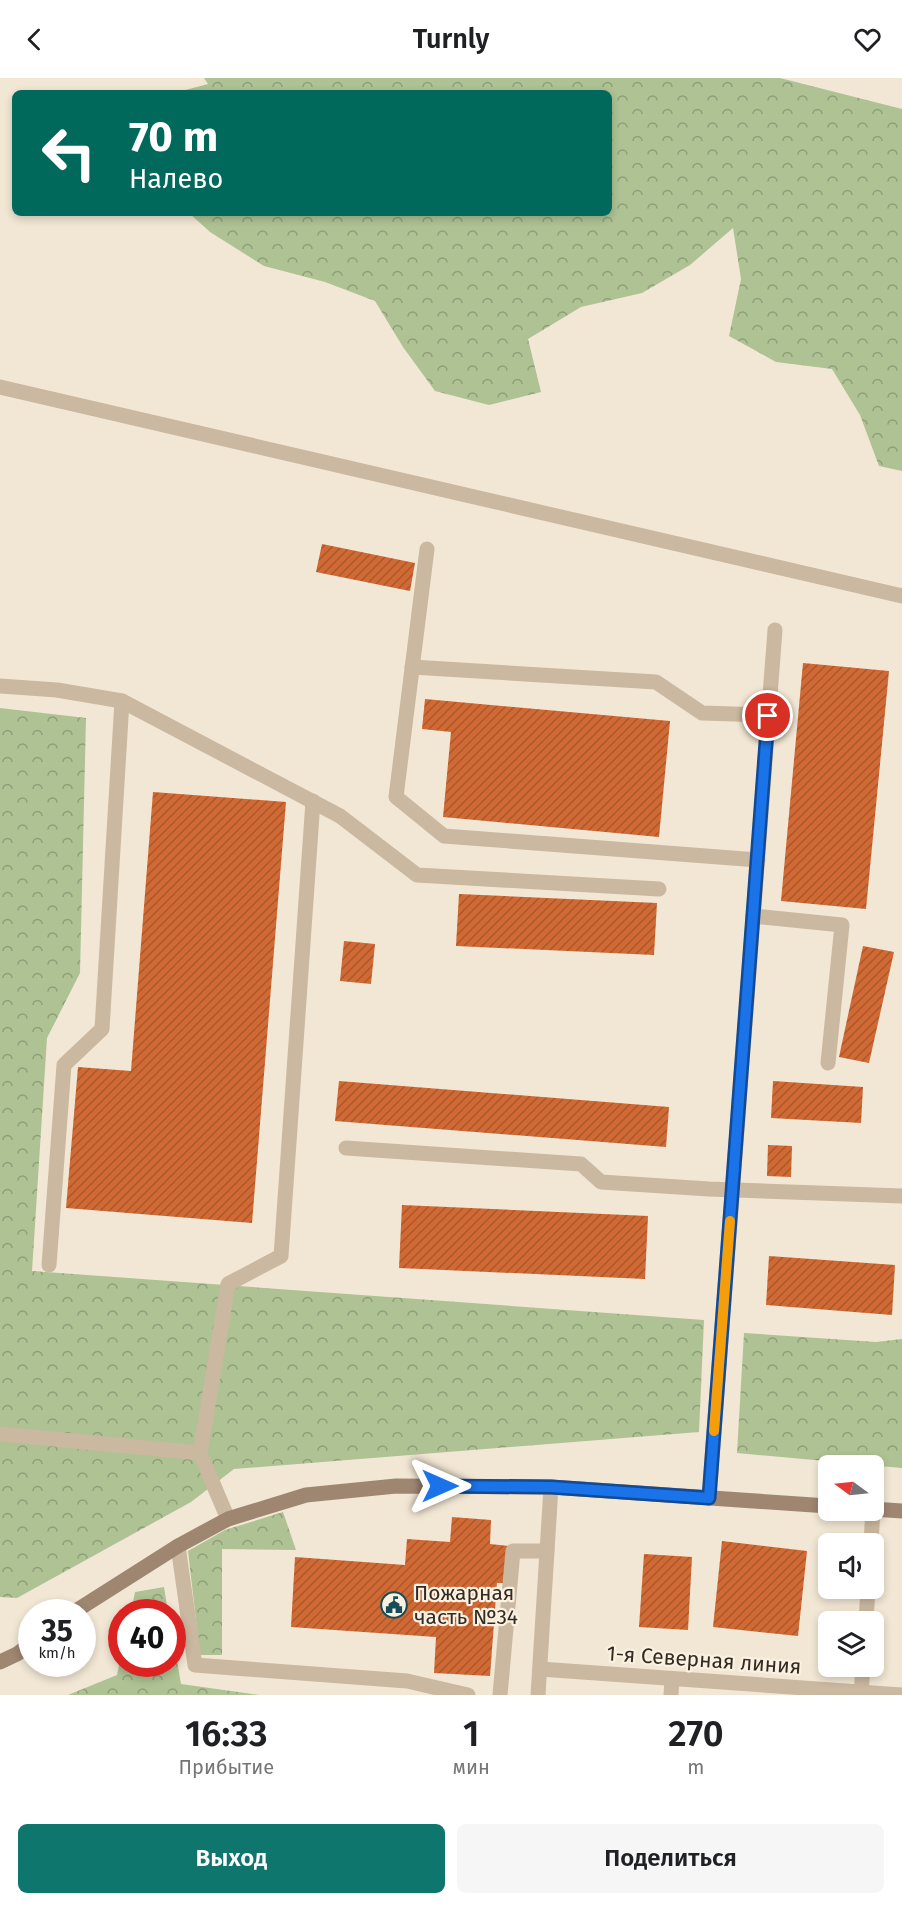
<!DOCTYPE html>
<html lang="ru">
<head>
<meta charset="utf-8">
<style>
  :root { --surface:#fff; --page:#f6f6f6; --text:#202124; --muted:#757577; --accent:#0f766e }
  body { margin:0; font-family:"Fira Sans",sans-serif; background:var(--page); color:var(--text); height:100vh; display:flex; flex-direction:column; font-size:22px; white-space:nowrap }
  * { box-sizing:border-box; margin:0 }
  p { font-size:20px; color:var(--muted) }
  .icon { flex:none; width:33px; height:33px; fill:none; stroke:currentColor; stroke-width:2; stroke-linecap:round; stroke-linejoin:round }
  .map { position:relative; height:1617px; overflow:hidden }
  .sheet { display:flex; flex-direction:column; background:var(--surface); flex:1 }
  .sheet>* { flex:none }
  .top-card { position:absolute; left:12px; top:12px; width:600px; height:126px; border-radius:9px; box-shadow:0 3px 9px #0003; background:#00695c; color:#fff; overflow:hidden }
  .needle { width:39px; rotate:285deg }
  .controls { position:absolute; left:818px; top:1377px; display:grid; gap:12px }
  .controls a { display:grid; place-items:center; width:66px; height:66px; border-radius:9px; background:var(--surface); box-shadow:0 3px 9px #0003; font-size:30px }
  .speed { position:absolute; left:18px; top:1521px; display:flex; gap:12px; font-size:30px; font-weight:700; text-align:center }
  .speed>* { display:grid; place-content:center; width:78px; height:78px; border-radius:50%; background:var(--surface); box-shadow:0 3px 9px #0003; line-height:1 }
  .speed small { font-size:15px; font-weight:400 }
  .speed .limit { border:9px solid #d22; background:#fff; color:#111 }
  .pin { position:absolute; display:grid; place-items:center; width:51px; height:51px; color:#fff; margin:-26px; border:3px solid #fff; border-radius:50%; box-shadow:0 2px 6px #0007 }
  .me { position:absolute; width:66px; margin:-33px; rotate:90deg; stroke-linejoin:round; filter:drop-shadow(0 0 4px #0008) }
  .turn { display:flex; align-items:center; gap:21px; height:126px; padding:0 18px; font-size:27px }
  .turn .icon { width:78px; height:78px; stroke-width:2.5 }
  .turn b { display:block; font-size:42px; line-height:51px }
  .eta { display:flex; justify-content:space-evenly; align-items:center; height:102px; text-align:center }
  .eta b { font-size:36px; font-weight:600; line-height:42px }
  .button { display:flex; gap:12px; margin-top:auto; padding:12px 18px }
  .button a { flex:1; height:69px; border-radius:9px; background:var(--accent); color:#fff; font-size:24px; font-weight:600; line-height:69px; text-align:center }
  .button a+a { background:var(--page); color:var(--text) }
  header { display:flex; justify-content:space-between; align-items:center; height:78px; padding:0 18px; background:var(--surface); font-size:27px; font-weight:600 }
  .map>svg:first-child { display:block }
  .forest { fill:url(#forest-crowns) }
  .building { fill:url(#building-hatch) }
  .lines { fill:none; stroke-linecap:round; stroke-linejoin:round }
  .lane { stroke:#cbb8a0; stroke-width:15 }
  .street { stroke:#cbb8a0; stroke-width:15 }
  .secondary { stroke:#9e8671; stroke-width:15 }
  .route-casing { stroke:#114b97; stroke-width:15 }
  .route { stroke:#1a73e8; stroke-width:10 }
  .slow { stroke:#f59e0b; stroke-width:10 }
  .labels { text-anchor:middle; stroke-width:4.5; stroke-linejoin:round; paint-order:stroke }
  .poi-label { font-size:21px; fill:#342a24; stroke:#faf1e0; text-anchor:start }
  .street-label { font-size:21px; fill:#342a24; stroke:#faf1e0 }
</style>
</head>
<body>
<header><svg class="icon" aria-label="back" viewBox="0 0 24 24"><path d="M15 5l-7 7 7 7"/></svg>Turnly<svg class="icon" aria-label="heart" viewBox="0 0 24 24"><path d="M12 20l-8-8c-3-5 5-10 8-4 3-6 11-1 8 4z"/></svg></header>
<div class="map">
<svg width="902" height="1617" viewBox="0 0 902 1617">
  <defs>
    <pattern id="forest-crowns" width="20" height="18" patternUnits="userSpaceOnUse" patternTransform="scale(1.5)"><rect width="20" height="18" fill="#aec294"/><path d="M2 6a3 3 0 1 1 6 0M12 15a3 3 0 1 1 6 0" fill="none" stroke="#8e9e79"/></pattern>
    <pattern id="building-hatch" width="6" height="6" patternUnits="userSpaceOnUse" patternTransform="scale(1.5)"><rect width="6" height="6" fill="#d06934"/><path d="M-1 1l2-2M0 6l6-6M5 7l2-2" fill="none" stroke="#aa572c"/></pattern>
  </defs>
  <rect width="100%" height="100%" fill="#f2e7d4"/>
  <g class="forest">
    <path d="M 204,0 L 780,0 L 902,31 L 902,393 L 879,388 L 860,337 L 832,291 L 776,284 L 729,258 L 741,201 L 733,150 L 690,187 L 642,215 L 581,229 L 528,261 L 541,314 L 489,327 L 435,313 L 403,269 L 375,223 L 325,204 L 264,188 L 210,154 L 189,135 L 609,135 L 609,15 L 174,15 L 208,6 Z"/>
    <path d="M 0,630 L 86,640 L 80,895 L 47,960 L 32,1193 L 704,1242 L 699,1354 L 234,1391 L 191,1424 L 17,1520 L 0,1519 Z"/>
    <path d="M 744,1255 L 876,1264 L 902,1261 L 902,1390 L 737,1375 Z"/>
    <path d="M 283,1434 L 296,1472 L 222,1471 L 222,1577 L 200,1577 L 188,1473 L 225,1452 Z"/>
    <path d="M 164,1509 L 168,1534 L 131,1534 L 135,1514 Z"/>
    <path d="M 173,1559 L 181,1606 L 259,1617 L 68,1617 L 117,1597 L 121,1577 L 122,1586 L 172,1586 Z"/>
  </g>
  <g class="building">
    <path d="M 322,466 L 415,485 L 410,513 L 316,494 Z"/>
    <path d="M 803,585 L 889,593 L 866,831 L 781,823 Z"/>
    <path d="M 425,621 L 670,643 L 659,759 L 443,739 L 451,654 L 422,651 Z"/>
    <path d="M 153,714 L 286,724 L 252,1145 L 66,1130 L 78,989 L 131,993 Z"/>
    <path d="M 459,816 L 657,825 L 654,877 L 456,868 Z"/>
    <path d="M 344,863 L 375,866 L 371,906 L 340,903 Z"/>
    <path d="M 863,868 L 894,874 L 869,985 L 839,979 Z"/>
    <path d="M 339,1003 L 669,1029 L 666,1069 L 335,1043 Z"/>
    <path d="M 773,1003 L 863,1009 L 861,1045 L 771,1040 Z"/>
    <path d="M 768,1067 L 792,1068 L 791,1099 L 767,1098 Z"/>
    <path d="M 402,1127 L 648,1138 L 645,1201 L 399,1190 Z"/>
    <path d="M 769,1178 L 895,1187 L 892,1237 L 766,1227 Z"/>
    <path d="M 452,1439 L 491,1442 L 490,1466 L 509,1468 L 506,1505 L 497,1505 L 490,1598 L 434,1595 L 436,1559 L 291,1549 L 295,1479 L 405,1487 L 407,1461 L 450,1464 Z"/>
    <path d="M 722,1463 L 807,1473 L 798,1558 L 713,1549 Z"/>
    <path d="M 644,1476 L 692,1479 L 688,1552 L 639,1549 Z"/>
  </g>
  <g class="lines">
    <g class="lane">
      <path d="M 0,309 L 902,518"/>
      <path d="M 427,471 L 396,719 L 444,758 L 758,782"/>
      <path d="M 412,589 L 656,604 L 702,635 L 768,637"/>
      <path d="M 0,608 L 57,612 L 122,623 L 340,738 L 417,797 L 659,811"/>
      <path d="M 753,838 L 842,847 L 828,985"/>
      <path d="M 346,1070 L 581,1086 L 601,1104 L 709,1111 L 902,1118"/>
      <path d="M 49,1187 L 64,987 L 102,951 L 122,623"/>
      <path d="M 0,1356 L 200,1375 L 228,1206 L 281,1178 L 313,723"/>
      <path d="M 200,1375 L 228,1441"/>
      <path d="M 709,1420 L 775,552"/>
      <path d="M 871,1466 L 873,1431"/>
      <path d="M 178,1468 L 195,1587 L 407,1603 L 468,1617"/>
      <path d="M 866,1544 L 868,1510"/>
      <path d="M 500,1617 L 513,1473 L 547,1473"/>
      <path d="M 671,1617 L 672,1601"/>
      <path d="M 861,1617 L 863,1588"/>
    </g>
    <g class="street">
      <path d="M 540,1591 L 902,1617"/>
      <path d="M 538,1617 L 551,1409"/>
    </g>
    <g class="secondary">
      <path d="M 873,1431 L 902,1433"/>
      <path d="M 74,1534 L 178,1468 L 228,1441 L 306,1417 L 396,1408 L 551,1409 L 828,1428"/>
      <path d="M 0,1584 L 17,1576 L 32,1565"/>
    </g>
  </g>
  <g class="lines">
    <g class="route-casing">
      <path id="route" d="M 440,1408 L 551,1409 L 709,1420 L 768,638"/>
    </g>
    <use href="#route" class="route"/>
    <path class="slow" d="M 714,1353 L 730,1143"/>
  </g>
  <defs>
    <g id="civic-ring" transform="scale(1.35)"><circle r="9.5" fill="#faf1e0" stroke="#174d58" stroke-width="1.5"/><path d="M-.6-6.5H3V-4.5H.6V-3L4-1V1h2V6H-6V1h2V-1L-.6-3ZM-1.2 2.5V6h2.4V2.5Z" fill="#174d58"/></g>
  </defs>
  <g fill-rule="evenodd">
    <use href="#civic-ring" x="394" y="1527"/>
  </g>
  <g class="labels">
    <g class="poi-label">
      <text x="414" y="1522">Пожарная<tspan x="414" dy="24">часть №34</tspan></text>
    </g>
    <g class="street-label">
      <text transform="translate(704 1582) rotate(4)" y="7">1-я Северная линия</text>
    </g>
  </g>
</svg>
<div class="controls">
<a><svg class="needle" viewBox="-14 -14 28 28"><path d="M0-13l5 13h-10z" fill="#e53935"/><path d="M0 13l5-13h-10z" fill="#757577"/></svg></a>
<a><svg class="icon" aria-label="sound" viewBox="0 0 24 24"><path d="M4 9h4l5-4v14l-5-4H4zM17 9q2 3 0 6"/></svg></a>
<a><svg class="icon" aria-label="layers" viewBox="0 0 24 24"><path d="M12 4l9 5-9 5-9-5zM3 14l9 5 9-5"/></svg></a>
</div>
<div class="speed"><div>35<small>km/h</small></div><div class="limit">40</div></div>
<div class="pin" style="left:768px;top:638px;background:#d93025"><svg class="icon" aria-label="arrive" viewBox="0 0 24 24"><path d="M6 21V4h12l-3 4 3 4H6"/></svg></div>
<svg class="me" style="left:440px;top:1408px" viewBox="-20 -20 40 40"><path d="M0-17L14 15 0 8-14 15z" fill="#1a73e8" stroke="#fff" stroke-width="4"/></svg>
<div class="top-card">
<div class="turn"><svg class="icon" aria-label="left" viewBox="0 0 24 24"><path d="M17 20v-9H6M10 6l-5 5 5 5"/></svg><div><b>70 m</b>Налево</div></div>
</div>
</div>
<section class="sheet">
<div class="eta">
<div><b>16:33</b><p>Прибытие</p></div>
<div><b>1</b><p>мин</p></div>
<div><b>270</b><p>m</p></div>
</div>
<div class="button"><a>Выход</a><a>Поделиться</a></div>
</section>
</body>
</html>
